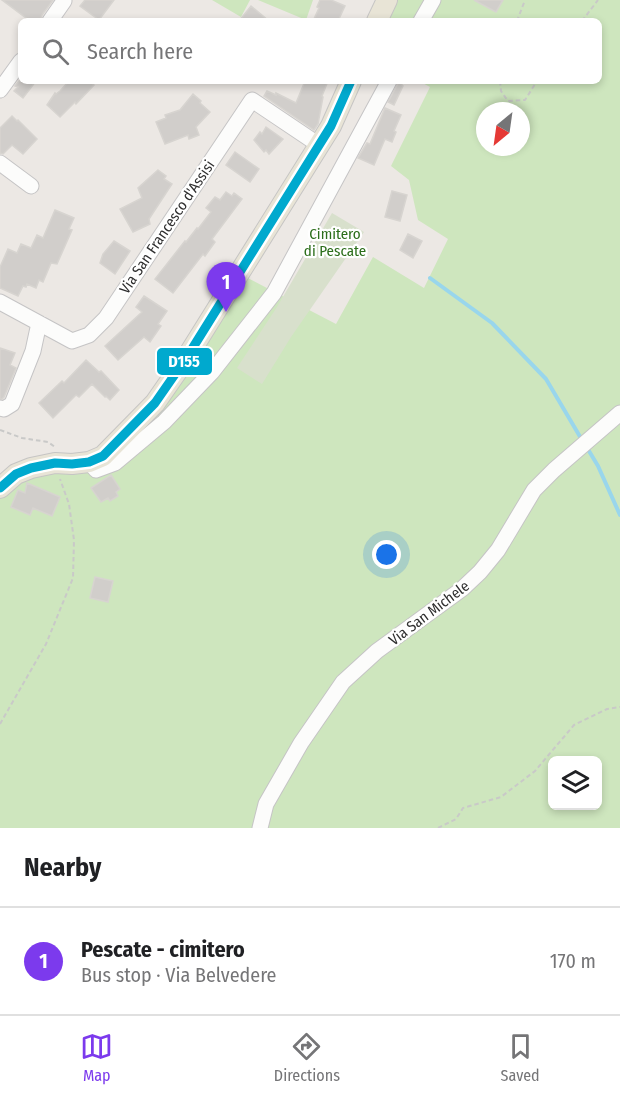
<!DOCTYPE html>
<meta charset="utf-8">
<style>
body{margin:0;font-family:"Fira Sans Condensed",sans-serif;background:#f6f6f6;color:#202124}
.controls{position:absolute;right:18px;bottom:18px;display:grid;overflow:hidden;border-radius:9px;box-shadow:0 3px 9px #0003}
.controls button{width:54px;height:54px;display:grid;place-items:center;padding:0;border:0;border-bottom:2px solid #e0e0e0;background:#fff;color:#202124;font:30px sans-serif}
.compass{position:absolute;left:476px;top:102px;width:54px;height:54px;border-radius:50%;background:#fff;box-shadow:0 3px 9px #0003;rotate:209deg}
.you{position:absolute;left:387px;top:555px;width:21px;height:21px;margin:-15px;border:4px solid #fff;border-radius:50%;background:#1a73e8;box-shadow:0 0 0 9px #1a73e833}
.badge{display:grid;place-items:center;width:39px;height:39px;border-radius:50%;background:#7c3aed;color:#fff;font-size:20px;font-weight:700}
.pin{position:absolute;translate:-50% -50px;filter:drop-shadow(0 2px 3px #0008)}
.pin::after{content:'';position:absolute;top:32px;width:21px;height:18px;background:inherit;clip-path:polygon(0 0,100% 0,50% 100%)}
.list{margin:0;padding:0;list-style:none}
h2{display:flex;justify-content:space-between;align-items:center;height:78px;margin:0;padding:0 24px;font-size:26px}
h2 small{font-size:20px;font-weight:400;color:#757577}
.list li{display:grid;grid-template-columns:39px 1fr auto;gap:18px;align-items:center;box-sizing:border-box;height:108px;padding:0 24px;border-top:2px solid #e0e0e0}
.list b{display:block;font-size:22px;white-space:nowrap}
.list p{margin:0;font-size:20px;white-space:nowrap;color:#757577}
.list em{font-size:20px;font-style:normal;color:#757577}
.icon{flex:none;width:33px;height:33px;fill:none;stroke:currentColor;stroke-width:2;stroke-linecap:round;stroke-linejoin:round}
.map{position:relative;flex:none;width:620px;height:828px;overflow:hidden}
.search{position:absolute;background:#fff;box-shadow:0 3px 9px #0003;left:18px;right:18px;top:18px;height:66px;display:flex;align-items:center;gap:15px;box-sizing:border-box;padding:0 21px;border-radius:9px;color:#757577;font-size:22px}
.sheet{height:186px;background:#fff}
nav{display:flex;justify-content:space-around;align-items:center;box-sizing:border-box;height:84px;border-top:2px solid #e0e0e0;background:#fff;font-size:16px;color:#757577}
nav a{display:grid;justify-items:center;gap:3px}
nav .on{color:#7c3aed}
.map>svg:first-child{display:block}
</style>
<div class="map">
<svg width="620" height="828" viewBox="0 0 620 828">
<rect width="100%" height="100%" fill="#ece8e4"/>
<!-- green -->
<path fill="#cee6be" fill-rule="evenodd" d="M212,0H250L241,17Z
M258,0H313L306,20Z
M391,0H620V828H0V492L12,472L88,455L122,433L238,273L336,324L373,257L424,288L448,239L418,220L409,180L391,166L430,87L419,81H599V21H383ZM485,111H521V147H485ZM552,760H598V806H552Z"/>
<!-- cemetery -->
<path fill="#d8e0cc" d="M332,213L364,232L291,337L262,384L237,368L277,307Z"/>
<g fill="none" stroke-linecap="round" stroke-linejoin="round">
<!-- stream -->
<path stroke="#99d6ec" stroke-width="4" d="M430,278L492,323L546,379L582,440
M586,446L598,466L620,515"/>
</g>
<!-- building -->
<path fill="#d1cecb" stroke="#d7d4d0" stroke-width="1.5" d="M2,0H53L42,15L40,21H30Z
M85,0H114L99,20L80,6Z
M320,0H331L345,6L338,21H313L319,8L317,7Z
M474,0H503L496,12Z
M251,6L269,21H239Z
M19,81H36L23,98L14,91L18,87L15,86Z
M69,81H89L94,85L76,104L75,102L60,117L47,105L55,93L56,94L60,91Z
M305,81H328L322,96L323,97L318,124L314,130L264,96L267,91L276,95V93L296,103Z
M399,82L403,86L394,105L388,102Z
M193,94L201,101L200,103L210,112L196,127L199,135L189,139L188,135L165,144L156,122L166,118L165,115L180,110Z
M385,108L401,115L394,131L396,132L392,142L385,139L374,165L358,158L367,143L370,144Z
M12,116L17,121L18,120L37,139L23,154L12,145L3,154L0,153V128Z
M266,127L283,139L269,154L266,150L264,152L254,140L260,132L262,134Z
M235,152L259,169L250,182L226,165Z
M158,170L166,176L164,179L172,184L149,219L150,224L133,232L120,209L142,198L138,188Z
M392,191L407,195L400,221L385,217Z
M226,192L232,196L234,193L242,199L212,239L215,242L205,256L203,254L173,293L155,279L185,241L186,242L197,228L198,229L211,212L206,208L215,197L220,200Z
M55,210L74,218L69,229L72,230L57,264L51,263L43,282L39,280L36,288L27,284L26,287L23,286L18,296L0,288V267L8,249L17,253L21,244L31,248L37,235L43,238Z
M408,234L422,241L413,258L400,250Z
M114,241L130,251L115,274L100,263L103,254Z
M144,296L167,311L158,324L161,326L150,342L144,337L118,360L105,346L142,312L136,307Z
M0,348L15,353L10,365L16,368L4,397L2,399H0Z
M86,360L99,372L101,371L119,390L110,400L106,396L105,397L92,384L79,397L76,395L53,418L39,403L62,381L64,383Z
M111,475L120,489L116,492L118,496L110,501L108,498L101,502L91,488Z
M27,483L60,497L52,516L33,508L30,515L11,507L18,490L25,493Z
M95,577L113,581L108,602L90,598Z"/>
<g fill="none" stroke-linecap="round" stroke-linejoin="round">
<defs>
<path id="minor" d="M50,21L64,1
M421,21L433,0
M0,90L21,61
M0,163L31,186
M0,302L72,341L89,335L106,318L252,100L319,145
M0,408L4,409L12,404L33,351L39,323
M89,462L96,470L115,463L164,422L212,372L274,293L389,81
M260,828L266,804L301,743L343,682L377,651L462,589L480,572L498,550L534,490L554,470L620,413"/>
<path id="major" d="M377,21L387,0
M0,488L16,474L31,468L55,463L72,464L89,462L103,456L155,403L187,357L331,126L351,81"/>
</defs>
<!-- minor casing -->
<use href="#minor" stroke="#c5c4c5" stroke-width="17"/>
<!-- major casing -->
<use href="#major" stroke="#c6c5c4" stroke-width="22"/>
<!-- path -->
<path stroke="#c9c9c8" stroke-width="2" stroke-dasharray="4.5 3" stroke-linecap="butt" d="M517,21L525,0
M582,21L598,0
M500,81L501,91L508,101L525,100L537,81
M0,430L22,438L48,442L55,447
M0,724L46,644L73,578L74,540L69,504L60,479
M438,828L456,819L463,808L501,797L535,771L574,725L607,709L620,707"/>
<!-- minor -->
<use href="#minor" stroke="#fcfcfb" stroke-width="15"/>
<!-- major -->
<use href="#major" stroke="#e8e4d6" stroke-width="20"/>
<defs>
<path id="bus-1" d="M0,488L16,474L31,468L55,463L72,464L89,462L103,456L155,403L187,357L331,126L351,81"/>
</defs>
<!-- bus-1 casing -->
<use href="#bus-1" stroke="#fff" stroke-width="14"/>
<!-- bus-1 -->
<use href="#bus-1" stroke="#00a9ce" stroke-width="9"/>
</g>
<g text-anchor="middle" stroke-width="4.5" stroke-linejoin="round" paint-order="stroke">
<!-- street labels -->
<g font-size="15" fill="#2e2e2e" stroke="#fff">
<text transform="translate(167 227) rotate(-56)" y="5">Via San Francesco d'Assisi</text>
<text transform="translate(429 613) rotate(-37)" y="5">Via San Michele</text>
</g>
<!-- park labels -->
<g font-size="15" fill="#2c6e1b" stroke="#fff">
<text x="335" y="239">Cimitero<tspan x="335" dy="17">di Pescate</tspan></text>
</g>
</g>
<rect stroke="#fff" stroke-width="2" x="156" y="347" width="57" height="29" rx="6" fill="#00a9ce"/>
<g font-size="16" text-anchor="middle" font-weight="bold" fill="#fff">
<text x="184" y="367">D155</text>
</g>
</svg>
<div class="controls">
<button><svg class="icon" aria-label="layers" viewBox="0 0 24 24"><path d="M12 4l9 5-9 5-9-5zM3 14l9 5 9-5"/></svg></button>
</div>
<svg class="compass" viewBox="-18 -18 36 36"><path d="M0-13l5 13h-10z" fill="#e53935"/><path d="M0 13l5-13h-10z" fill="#757577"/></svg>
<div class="you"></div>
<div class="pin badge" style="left:226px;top:312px">1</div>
<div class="search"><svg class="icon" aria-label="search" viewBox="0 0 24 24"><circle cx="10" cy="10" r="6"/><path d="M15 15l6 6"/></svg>Search here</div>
</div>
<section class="sheet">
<h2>Nearby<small></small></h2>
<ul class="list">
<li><span class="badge">1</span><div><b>Pescate - cimitero</b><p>Bus stop · Via Belvedere</p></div><em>170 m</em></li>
</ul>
</section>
<nav>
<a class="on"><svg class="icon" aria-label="map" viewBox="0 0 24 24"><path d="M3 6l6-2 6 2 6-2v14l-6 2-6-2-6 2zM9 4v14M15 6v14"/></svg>Map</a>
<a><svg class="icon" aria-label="directions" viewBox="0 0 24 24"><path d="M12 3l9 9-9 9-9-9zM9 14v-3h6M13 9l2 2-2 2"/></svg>Directions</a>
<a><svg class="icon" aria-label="saved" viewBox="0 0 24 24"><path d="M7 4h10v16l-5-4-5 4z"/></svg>Saved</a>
</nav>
